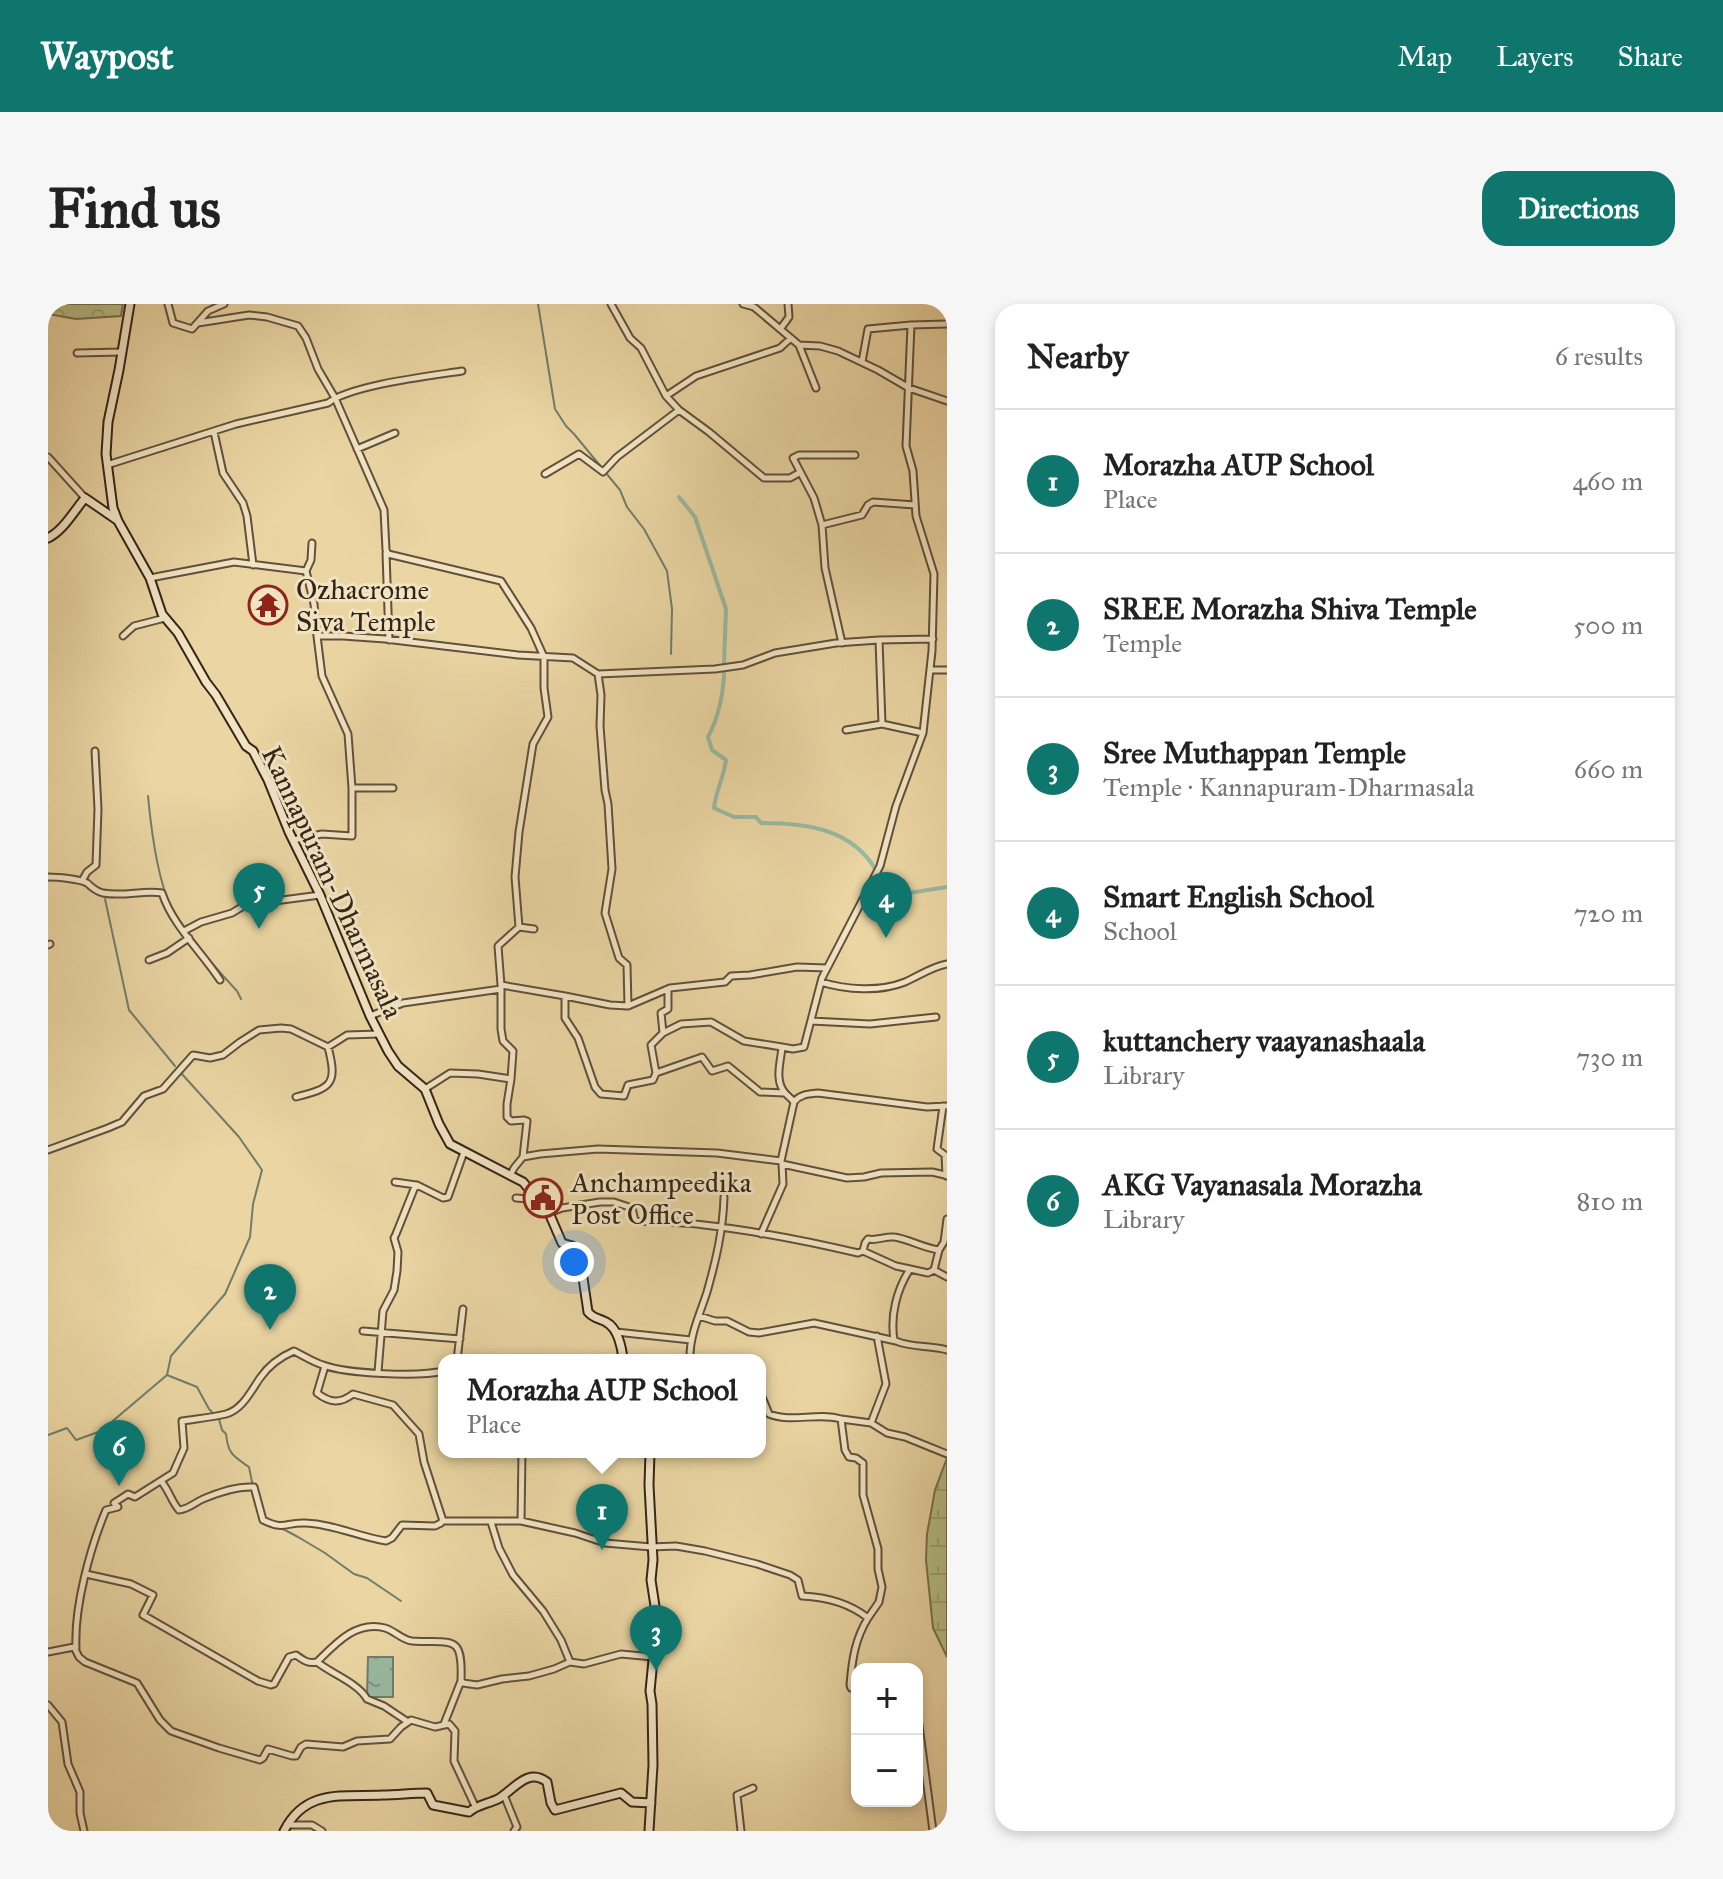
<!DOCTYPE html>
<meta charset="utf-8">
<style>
body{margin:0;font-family:"IM FELL Great Primer",serif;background:#f6f6f6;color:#222}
.controls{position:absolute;right:24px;bottom:24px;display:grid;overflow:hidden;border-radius:16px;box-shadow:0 4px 12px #0003}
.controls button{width:72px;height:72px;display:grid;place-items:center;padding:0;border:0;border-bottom:2px solid #e0e0e0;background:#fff;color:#222;font:40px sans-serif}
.you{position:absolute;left:526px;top:958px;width:28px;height:28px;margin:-20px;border:6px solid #fff;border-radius:50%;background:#1a73e8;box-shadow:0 0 0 12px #1a73e833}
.badge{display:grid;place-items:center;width:52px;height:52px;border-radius:50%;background:#0f766e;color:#fff;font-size:26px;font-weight:700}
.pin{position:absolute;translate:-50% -66px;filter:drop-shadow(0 2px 4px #0008)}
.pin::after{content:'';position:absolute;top:42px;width:28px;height:24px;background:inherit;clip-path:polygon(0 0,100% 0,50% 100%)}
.popup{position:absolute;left:390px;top:1050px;width:328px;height:104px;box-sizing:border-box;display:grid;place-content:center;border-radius:16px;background:#fff;filter:drop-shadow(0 2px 6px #0005);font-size:26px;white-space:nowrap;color:#767676}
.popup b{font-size:30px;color:#222}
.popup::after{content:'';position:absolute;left:50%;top:100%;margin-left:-16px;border:16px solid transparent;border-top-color:#fff}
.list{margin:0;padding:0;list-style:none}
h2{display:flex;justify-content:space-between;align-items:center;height:104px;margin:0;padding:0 32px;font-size:34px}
h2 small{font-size:26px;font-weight:400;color:#767676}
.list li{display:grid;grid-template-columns:52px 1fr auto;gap:24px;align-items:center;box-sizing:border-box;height:144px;padding:0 32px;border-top:2px solid #e0e0e0}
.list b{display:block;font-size:30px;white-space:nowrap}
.list p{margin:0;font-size:26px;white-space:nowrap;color:#767676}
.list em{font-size:26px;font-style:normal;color:#767676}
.map{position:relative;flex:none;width:899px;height:1527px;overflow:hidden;border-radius:24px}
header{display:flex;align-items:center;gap:48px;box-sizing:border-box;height:112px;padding:0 40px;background:#0f766e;color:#fff}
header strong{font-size:38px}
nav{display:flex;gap:44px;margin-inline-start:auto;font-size:28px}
.intro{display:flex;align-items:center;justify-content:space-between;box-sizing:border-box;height:192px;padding:0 48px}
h1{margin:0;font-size:56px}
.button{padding:20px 36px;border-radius:24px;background:#0f766e;color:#fff;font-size:28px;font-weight:700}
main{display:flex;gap:48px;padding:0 48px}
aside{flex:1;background:#fff;border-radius:24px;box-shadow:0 4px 12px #0003}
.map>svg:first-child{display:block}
</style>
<header>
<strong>Waypost</strong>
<nav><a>Map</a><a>Layers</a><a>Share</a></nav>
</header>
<div class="intro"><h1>Find us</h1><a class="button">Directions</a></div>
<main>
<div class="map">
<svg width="899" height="1527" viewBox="0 0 899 1527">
<defs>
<pattern id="forest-crowns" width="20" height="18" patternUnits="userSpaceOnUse" patternTransform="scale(2)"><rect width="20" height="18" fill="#b6bd85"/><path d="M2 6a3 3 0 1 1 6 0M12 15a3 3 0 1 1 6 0" fill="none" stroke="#9da272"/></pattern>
<pattern id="wetland-marsh" width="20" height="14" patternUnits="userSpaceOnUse" patternTransform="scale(2)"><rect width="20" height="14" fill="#b6bd85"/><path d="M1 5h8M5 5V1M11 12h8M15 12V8" fill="none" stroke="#9da272"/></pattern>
<pattern id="water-ripples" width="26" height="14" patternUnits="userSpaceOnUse" patternTransform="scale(2)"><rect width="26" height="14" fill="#98b9a2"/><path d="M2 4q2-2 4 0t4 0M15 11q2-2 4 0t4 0" fill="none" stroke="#7d9683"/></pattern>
</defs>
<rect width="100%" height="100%" fill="#ead5a3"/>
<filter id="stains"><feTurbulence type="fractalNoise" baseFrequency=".0025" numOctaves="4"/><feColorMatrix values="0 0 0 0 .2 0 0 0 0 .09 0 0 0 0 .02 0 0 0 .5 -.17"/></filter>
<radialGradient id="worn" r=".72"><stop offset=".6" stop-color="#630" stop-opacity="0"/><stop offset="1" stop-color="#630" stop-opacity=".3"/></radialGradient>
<!-- forest -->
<path fill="url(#forest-crowns)" stroke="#76704e" stroke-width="2" d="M0,0H75L73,12L28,15L0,10Z"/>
<!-- wetland -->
<path fill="url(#wetland-marsh)" stroke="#76704e" stroke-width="2" d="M899,1154V1353L885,1324L878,1256L879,1230L887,1186Z"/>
<!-- water -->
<path fill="url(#water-ripples)" stroke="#707d6b" stroke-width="2" d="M320,1353H345V1393H319Z"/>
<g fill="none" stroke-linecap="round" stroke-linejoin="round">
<!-- stream -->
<path stroke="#707d6b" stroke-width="2" d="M490,0L507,105L518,122L526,130L554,164
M558,169L572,186L579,203L596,225L619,267L624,305L623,350
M100,492C103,524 109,574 123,603C140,634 166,662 189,687L193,695
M57,595L81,706L127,762
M119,1071L149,1083L161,1105L164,1108
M171,1115L174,1126L178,1130C180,1150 185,1152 201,1163L205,1183
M0,1131L19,1124L28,1136L53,1127L119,1071L123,1052L177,990L202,933L205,900L214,866L191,833L133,769
M224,1222L237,1226L250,1233L277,1249L306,1270L319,1274L353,1297"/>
<!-- canal -->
<path stroke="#98b9a2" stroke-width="4" d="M631,193L647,213L678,305L676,360
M676,367C676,388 670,415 660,433L664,446L678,456C676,473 668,486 666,504L686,513H708L713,519C757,519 803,524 828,566
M833,569L861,589L899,583"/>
<defs>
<path id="street" d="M120,0L125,19L144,25L160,7L176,0
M563,0L582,34L593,44L618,92L631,106L661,128L716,174H742L751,169
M695,0L706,3L751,41L772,42L790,47L830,66L861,84L899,97
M150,19L201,11L219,13L250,22L258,34L270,65L287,94L336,206L338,246L340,250L453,277L483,324L496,353V384L500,413L485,440L471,528L467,573L471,623L450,642L453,681V725L455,737L465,747L463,775
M733,24L741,13L740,0
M751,41L768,84
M29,49L74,48
M814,58L820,25L863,21
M618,92L648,72L732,44L743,34
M166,128L175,169L195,199L199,212L205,261
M309,145L347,129
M0,153L37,194
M59,161L188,120L280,99C303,81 382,72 414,67
M497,170L531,150L555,168L569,153L631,106
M774,221L814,211L820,201L825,198L867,201
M338,249L341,336
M258,267L263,256L264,239
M102,274L186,258L258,267L266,300L269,332H295L337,335L470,351L525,354L550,370L667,365L695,361L727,349L788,339L831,336L834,420L875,429L848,502L832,562L774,674L756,743L745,745L734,743
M75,332L86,322L117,314
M831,336L885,335
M794,339L777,264L774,221L766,194L745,154L751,151H807
M882,366H899
M550,370L553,391L552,422L557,486L560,500L564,565L557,609L571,654L579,661L580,702L622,684L677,678L683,672L702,671L749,663L779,664
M798,426L834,420
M875,429L884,347L886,270L868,212L865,167L858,142L863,21L899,20
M304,484H345
M245,536L274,530L304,532V484L300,430L274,372L269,332
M0,573C9,573 32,575 39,579C44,583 47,587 55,589C75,593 95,586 114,589C125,622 153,647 172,676
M34,577L39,568L48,561L50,505L47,447
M471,623L486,625
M136,627L153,618L184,609L197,601L272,591
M0,641L2,640
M101,656L119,649L141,634
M773,678C798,686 832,688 857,678C871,672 883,663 899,660
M453,681L517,692V714L530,734L547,783L553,790L576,792L580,781L605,776L608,769L603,741L615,729
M620,685V705L613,709L615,729L633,720L663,718L696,737L734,743C733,757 726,776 737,789C740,792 743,794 746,798
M517,692L562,701L580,702
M322,712L355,699L453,685
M763,717L822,720L888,713
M608,769L654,753L664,767L680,762L712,788L736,789
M377,785L402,769L430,770L463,775L459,800V813L463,817L476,816L479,817L475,853
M248,793C283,784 290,781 280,743
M895,802L889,845L897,851L898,872
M0,846L60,824L74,818L96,792L115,785L145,751L162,754L175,751L192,738L211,726L233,724L243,725L280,743L299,731L331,730
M734,860L799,874L816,873L833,869L884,868L897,871
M463,870L466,864L475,853L492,850L550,845L669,849L733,857L746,798C752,790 761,790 770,789L879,803L899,802
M347,878L368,881
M468,894L480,895L488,894
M501,909L514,904L552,898H566L584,904L587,917C610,918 633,918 656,921C708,927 759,937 810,949L815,947L817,939L820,935C829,937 837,932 846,933C861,935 875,944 891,946L896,938L899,915
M713,930L735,880L734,860
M891,946L886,966L899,973
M815,947L848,962L862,965
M651,1012L667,1017H679L701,1028L711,1029L766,1019L848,1037C864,1044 882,1041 899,1046
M315,1027L412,1035
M568,1028L643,1036
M846,1036C842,1011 849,985 862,965L880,969L886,966
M409,1056L415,1005
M642,1056C641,1032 652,1010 659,988C668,956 675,927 676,893
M277,1062L269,1089C282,1099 292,1100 305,1090L345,1101L371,1130L376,1158L395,1217H473L527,1229L557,1239L603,1243L628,1242L657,1247L709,1260L742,1271L750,1276L754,1292C778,1293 801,1299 820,1314C807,1335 804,1356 802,1381L803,1384L809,1385
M330,1068L335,1007L346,986L349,967L350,948L346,934L348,930L366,885L369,881L395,894L400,893L416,848
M712,1088L721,1110C743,1119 770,1108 793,1115L797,1146L801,1153L808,1154L815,1159V1191L830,1245V1265L834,1283L831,1298L820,1314
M793,1115L823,1119L839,1129L857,1133L899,1150
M823,1119L838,1080L829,1032
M113,1177C121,1186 123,1197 131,1206C141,1205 146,1199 155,1195C171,1188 188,1182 206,1183L215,1216C237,1227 237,1218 257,1219C286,1220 311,1233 338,1237L344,1234L354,1221L387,1222L393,1219L394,1217
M473,1217L474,1148
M443,1218L451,1244L465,1271L495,1307L513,1336L522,1358
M38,1270L83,1280L105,1291L95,1311L210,1377L223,1381L226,1380L241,1353L248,1351C255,1356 260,1360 269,1358C284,1370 310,1379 319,1395L336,1402L360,1418
M28,1344C26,1303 42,1244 58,1206L70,1203L66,1199L80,1190L87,1193L125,1169L136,1144L134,1117C146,1115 167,1113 178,1110C194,1106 203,1087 212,1074C221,1061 232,1053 246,1047C256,1052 265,1058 275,1061C300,1070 370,1073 396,1067
M0,1348L26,1343L31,1353L37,1358L89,1379L112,1416L123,1427L171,1444L212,1456L215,1454L220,1445L244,1452H248L253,1443L258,1440L295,1443L309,1437L342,1435L353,1423L363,1416L387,1423L401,1420L407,1427L406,1457L427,1502
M269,1358C287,1340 308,1316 337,1324C347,1327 354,1336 364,1337C403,1340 415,1328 413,1376L415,1379L429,1381L454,1375L481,1372L506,1365L522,1358L536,1360L573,1350L605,1353
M0,1401L14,1418L20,1460L32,1488V1509L36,1527
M869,1406L885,1527
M396,1420L413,1377
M456,1491L469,1523L466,1527
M241,1521H264L274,1527
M693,1527L689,1491L705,1484"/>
<path id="secondary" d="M82,0L71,66L60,118L58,150L65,204L70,217L102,274L114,310L130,329L158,378L168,391L198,442L205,447L220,476L241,528L272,591L322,712L340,747L350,762L377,785L391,820L402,840L475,878L501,909L514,939L524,942L531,947L540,1008C546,1015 551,1014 558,1018C570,1024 574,1044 575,1056
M0,234C15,227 26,207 37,194L69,216
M236,1527C258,1484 295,1493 335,1491C349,1491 364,1489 379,1489L385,1501L421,1508C429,1501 439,1500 450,1495C466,1486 479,1463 499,1478L503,1499L507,1506L573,1489L584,1498L603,1499
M601,1527L605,1461L604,1400L602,1387L609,1315L603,1276L605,1256L601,1181L602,1148"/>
</defs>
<!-- street casing -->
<use href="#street" stroke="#62503b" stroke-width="9"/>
<!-- secondary casing -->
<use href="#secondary" stroke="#352418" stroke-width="11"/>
<!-- street -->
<use href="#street" stroke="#f1e4c3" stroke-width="5"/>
<!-- secondary -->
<use href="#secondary" stroke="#f1e4c3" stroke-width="7"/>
</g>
<!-- icons -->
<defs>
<symbol id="temple-ring" viewBox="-11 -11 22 22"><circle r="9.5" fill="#f1e4c3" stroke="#8f2418" stroke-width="1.5"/><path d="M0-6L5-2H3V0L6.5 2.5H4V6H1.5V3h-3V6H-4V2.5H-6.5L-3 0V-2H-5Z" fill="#8f2418"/></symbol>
<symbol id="civic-ring" viewBox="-11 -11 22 22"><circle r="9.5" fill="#f1e4c3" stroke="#8f2418" stroke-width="1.5"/><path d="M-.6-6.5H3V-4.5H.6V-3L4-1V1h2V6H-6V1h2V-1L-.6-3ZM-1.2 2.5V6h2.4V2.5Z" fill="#8f2418"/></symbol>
</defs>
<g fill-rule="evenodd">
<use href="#temple-ring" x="198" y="279" width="44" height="44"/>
<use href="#civic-ring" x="473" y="872" width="44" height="44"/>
</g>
<g text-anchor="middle" stroke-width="6" stroke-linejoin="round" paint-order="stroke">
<!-- poi labels -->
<g font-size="28" fill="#352418" stroke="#f1e4c3" text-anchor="start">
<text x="248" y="295">Ozhacrome<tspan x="248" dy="32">Siva Temple</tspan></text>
<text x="523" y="888">Anchampeedika<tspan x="523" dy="32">Post Office</tspan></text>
</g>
<!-- street labels -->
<g font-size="28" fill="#352418" stroke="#f1e4c3">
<text transform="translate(285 578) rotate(65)" y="10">Kannapuram-Dharmasala</text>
</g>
</g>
<rect width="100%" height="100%" filter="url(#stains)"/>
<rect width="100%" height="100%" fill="url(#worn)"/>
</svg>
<div class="controls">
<button>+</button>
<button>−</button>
</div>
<div class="you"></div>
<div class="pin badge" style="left:554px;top:1246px">1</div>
<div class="popup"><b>Morazha AUP School</b>Place</div>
<div class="pin badge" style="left:222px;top:1026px">2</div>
<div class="pin badge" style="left:608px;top:1367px">3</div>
<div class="pin badge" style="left:838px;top:634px">4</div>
<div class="pin badge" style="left:211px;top:625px">5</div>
<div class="pin badge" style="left:71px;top:1182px">6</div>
</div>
<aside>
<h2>Nearby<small>6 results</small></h2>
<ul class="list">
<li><span class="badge">1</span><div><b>Morazha AUP School</b><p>Place</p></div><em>460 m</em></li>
<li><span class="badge">2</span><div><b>SREE Morazha Shiva Temple</b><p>Temple</p></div><em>500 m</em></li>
<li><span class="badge">3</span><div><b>Sree Muthappan Temple</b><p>Temple · Kannapuram-Dharmasala</p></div><em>660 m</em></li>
<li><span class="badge">4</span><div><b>Smart English School</b><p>School</p></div><em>720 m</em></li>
<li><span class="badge">5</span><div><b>kuttanchery vaayanashaala</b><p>Library</p></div><em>730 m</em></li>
<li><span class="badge">6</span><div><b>AKG Vayanasala Morazha</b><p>Library</p></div><em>810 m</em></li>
</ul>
</aside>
</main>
